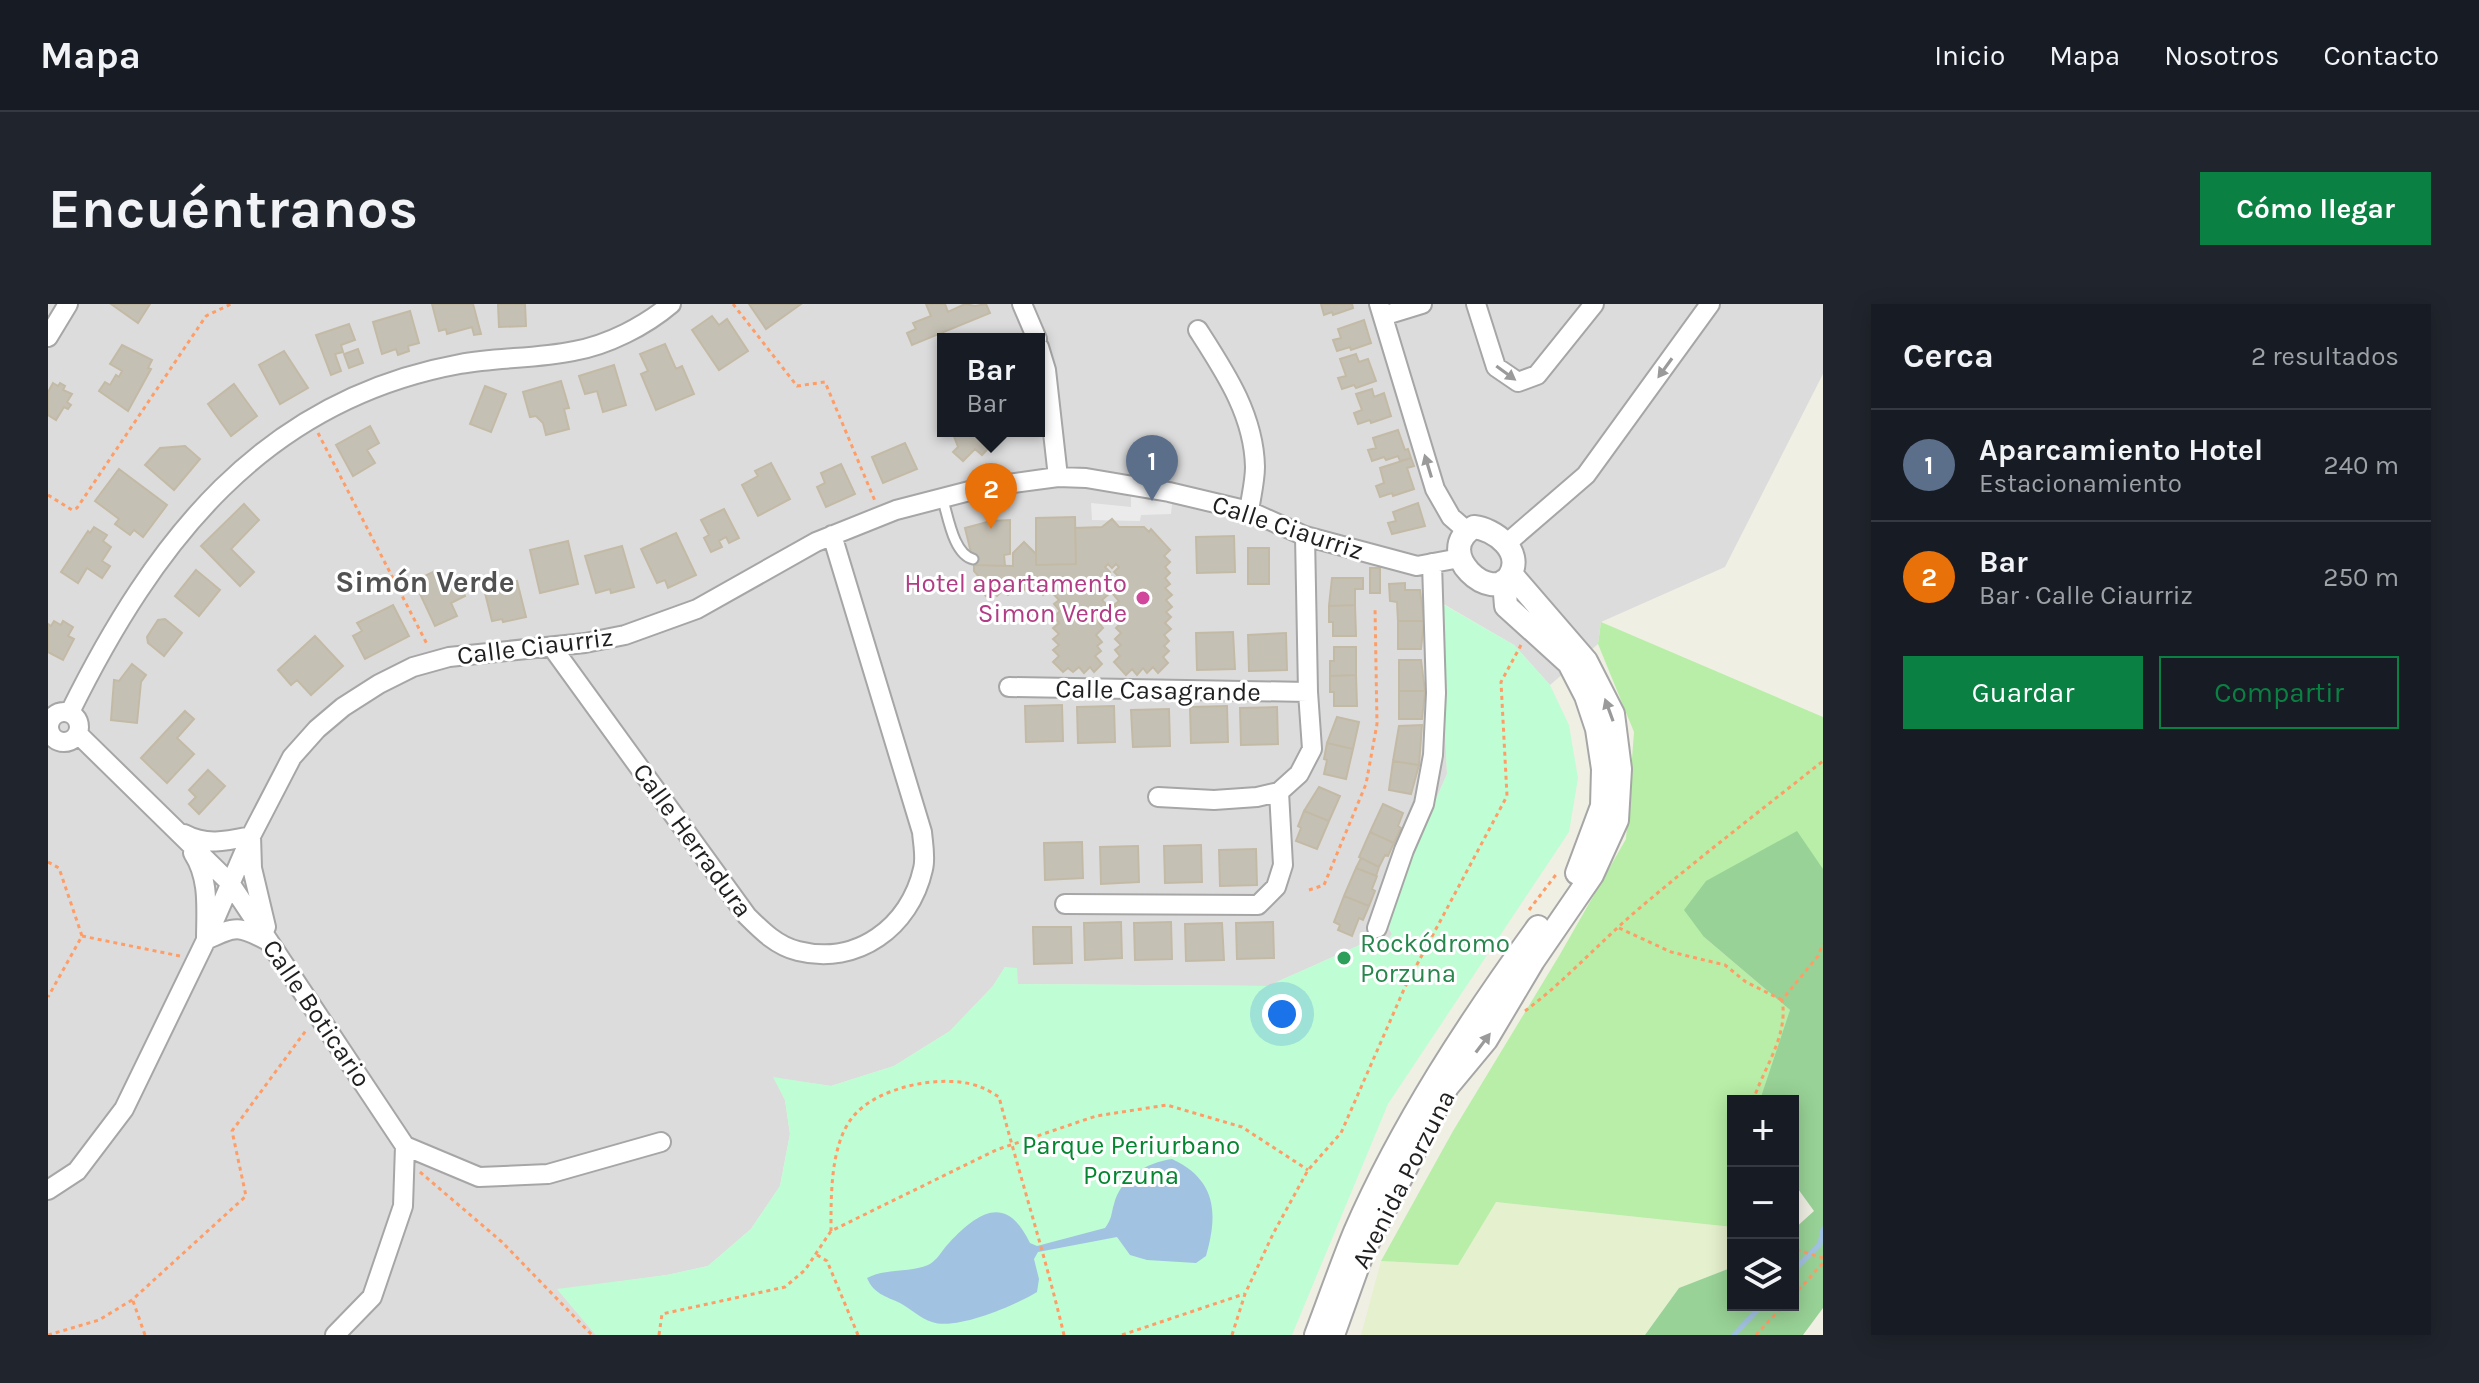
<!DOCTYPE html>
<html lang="es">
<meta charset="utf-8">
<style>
body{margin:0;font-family:Karla,sans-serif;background:#20242c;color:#f1f3f6}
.controls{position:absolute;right:24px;bottom:24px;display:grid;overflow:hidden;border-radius:0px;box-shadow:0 4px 20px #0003}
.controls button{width:72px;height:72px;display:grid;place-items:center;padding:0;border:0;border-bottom:2px solid #363941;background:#171b24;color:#f1f3f6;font:40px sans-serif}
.you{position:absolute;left:1234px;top:710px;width:28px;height:28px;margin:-20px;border:6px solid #fff;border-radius:50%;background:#1a73e8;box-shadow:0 0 0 12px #1a73e833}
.badge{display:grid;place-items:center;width:52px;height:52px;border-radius:50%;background:#0b8043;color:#fff;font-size:26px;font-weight:700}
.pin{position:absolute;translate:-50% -66px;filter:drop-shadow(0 2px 4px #0008)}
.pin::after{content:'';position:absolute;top:42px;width:28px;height:24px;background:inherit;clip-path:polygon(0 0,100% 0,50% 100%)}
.popup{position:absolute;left:889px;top:29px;width:108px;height:104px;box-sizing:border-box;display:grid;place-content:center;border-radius:0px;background:#171b24;filter:drop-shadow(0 2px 6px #0005);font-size:26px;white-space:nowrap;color:#9ea1a6}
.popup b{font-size:30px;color:#f1f3f6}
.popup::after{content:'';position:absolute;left:50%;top:100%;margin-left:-16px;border:16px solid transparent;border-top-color:#171b24}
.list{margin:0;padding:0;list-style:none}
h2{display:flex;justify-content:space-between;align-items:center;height:104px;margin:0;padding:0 32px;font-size:34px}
h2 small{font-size:26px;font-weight:400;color:#9ea1a6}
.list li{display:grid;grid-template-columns:52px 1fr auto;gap:24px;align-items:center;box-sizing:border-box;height:112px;padding:0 32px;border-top:2px solid #363941}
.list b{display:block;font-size:30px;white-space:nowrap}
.list p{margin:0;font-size:26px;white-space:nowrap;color:#9ea1a6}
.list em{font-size:26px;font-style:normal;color:#9ea1a6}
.actions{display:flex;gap:16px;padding:24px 32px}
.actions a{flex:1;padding:18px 0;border:2px solid #0b8043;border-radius:0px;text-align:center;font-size:28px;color:#0b8043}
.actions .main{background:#0b8043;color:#fff}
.icon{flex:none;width:44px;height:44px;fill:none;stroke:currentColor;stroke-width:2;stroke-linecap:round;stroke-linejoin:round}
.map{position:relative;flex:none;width:1775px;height:1031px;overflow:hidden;border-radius:0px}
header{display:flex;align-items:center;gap:48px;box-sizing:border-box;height:112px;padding:0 40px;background:#171b24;border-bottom:2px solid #363941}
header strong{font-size:38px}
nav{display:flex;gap:44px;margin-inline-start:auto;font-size:28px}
.intro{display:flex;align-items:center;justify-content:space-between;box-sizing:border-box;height:192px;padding:0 48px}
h1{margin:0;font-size:56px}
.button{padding:20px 36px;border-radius:0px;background:#0b8043;color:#fff;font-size:28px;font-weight:700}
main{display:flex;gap:48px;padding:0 48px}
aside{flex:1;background:#171b24;border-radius:0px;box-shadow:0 4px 20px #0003}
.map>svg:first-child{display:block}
</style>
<header>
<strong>Mapa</strong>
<nav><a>Inicio</a><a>Mapa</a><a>Nosotros</a><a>Contacto</a></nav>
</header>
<div class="intro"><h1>Encuéntranos</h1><a class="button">Cómo llegar</a></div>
<main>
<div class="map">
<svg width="1775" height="1031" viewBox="0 0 1775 1031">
<rect width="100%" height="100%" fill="#f0efe4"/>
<!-- residential -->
<path fill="#dddcdc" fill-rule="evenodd" d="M0,0H1775V70L1677,263L1553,318L1550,340L1502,381L1466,341L1392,298L1399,470L1336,615L1344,630L1335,644L1321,648L1314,640L1220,682L969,680L957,663L945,682L902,727L846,762L783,782L726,774L737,796L742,830L732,882L703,925L660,962L619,971L510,986L548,1031H0ZM895,35H991V127H895Z"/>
<!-- farmland -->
<path fill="#e5f0ce" d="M1447,898L1685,923V963L1631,984L1597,1031H1313L1333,957L1410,961Z"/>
<!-- grass -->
<path fill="#b8eea7" d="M1553,318L1775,413V568L1656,633L1742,706L1727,797H1685V923L1448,898L1410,961L1333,957L1405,827L1511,652L1578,535L1586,428L1550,340Z"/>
<!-- forest -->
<path fill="#98d296" d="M1749,527L1775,565V1004L1755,1031H1597L1631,984L1685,963V1001H1745V926L1766,907L1745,878V797H1714L1713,793L1742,706L1656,633L1636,606L1658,577Z"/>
<!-- park -->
<path fill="#bffdd4" d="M1391,298L1466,341L1502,381L1521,421L1530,474L1521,528L1340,800L1244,1031H548L509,985L619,971L660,962L703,925L732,882L742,830L737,796L725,773L783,782L846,762L902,727L945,682L957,663L969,664L970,680L1220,682L1314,640L1321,648L1335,644L1344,630L1336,615L1399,470Z"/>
<!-- parking -->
<path fill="#ebebeb" d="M1125,189L1123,210L1093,211L1092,217L1044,216L1043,199L1083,203V190Z"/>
<!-- water -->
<path fill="#a2c2e1" d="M1124,855C1169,876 1170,910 1158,952L1148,959L1099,956L1082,951L1069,933L990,948L986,955L991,975L989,988C968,1001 908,1027 884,1018C873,1015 862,1004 852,999C837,992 826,990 819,974C838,964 861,969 880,961C889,957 894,946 901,939C932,906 959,891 982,939L989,942L1057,924C1064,915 1063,910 1066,900C1073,873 1098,859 1124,855Z"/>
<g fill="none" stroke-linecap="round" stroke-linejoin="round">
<!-- stream -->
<path stroke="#a2c2e1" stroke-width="5" d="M1745,967L1772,940L1775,925
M1686,1031L1714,1001"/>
</g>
<!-- building -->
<path fill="#c5c0b4" stroke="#c3baa6" stroke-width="2" d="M63,0H102L90,19Z
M384,0H425L433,30L426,31L424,23L399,30L398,25L391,27Z
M450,0H477L478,22L451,23Z
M701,0H753L718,25Z
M878,0H897L900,8L917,0L927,2L938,0L942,9L864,41L859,29L868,25L865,19L883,12Z
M1273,0H1304L1305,4L1285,11L1284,8L1276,11Z
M362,7L371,39L360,42L361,47L350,51L348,45L334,50L325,18Z
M664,12L671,21L679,15L700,47L671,66L644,26Z
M1316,16L1323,39L1303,46L1302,43L1289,47L1285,36L1293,34L1290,25Z
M301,20L307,36L293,41L295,48L287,50L293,67L283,71L268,31Z
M617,40L628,65L634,62L646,90L608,106L593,70L600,67L592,50Z
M74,41L104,56L100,64L103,65L80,107L51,87L57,78L62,81L68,71L71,73L74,67L62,60Z
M310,45L315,59L301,64L296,50Z
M236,47L260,84L232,100L211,61Z
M1308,50L1311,58L1320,55L1328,77L1308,84L1306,81L1294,85L1290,74L1298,72L1292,55Z
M566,61L578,101L555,108L549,87L537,90L531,72Z
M513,77L521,104L516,105L521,125L498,131L495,119L488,112L482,113L475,88Z
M5,79L10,82L12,79L17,82L15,86L24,90L19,98L23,101L20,105L16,103L8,116L0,111V88Z
M186,80L209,112L183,132L160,100Z
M437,82L458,90L443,128L422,120Z
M1324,85L1326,93L1336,89L1343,112L1323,119L1322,116L1310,120L1306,109L1314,106L1308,90Z
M322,122L331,139L319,146L327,159L305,172L288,141Z
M1350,126L1357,146L1360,145L1363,154L1352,157L1350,152L1338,156L1336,153L1324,157L1320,146L1328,144L1325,134Z
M904,127H936L947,137L934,151L927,145L915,157L905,148L910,143Z
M857,139L869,165L835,179L824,153Z
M137,142L152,155L126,186L97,161L112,144Z
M1363,154L1366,162L1359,164L1366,185L1345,192L1344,189L1332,193L1328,182L1336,179L1332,164Z
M723,159L742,195L710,212L694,181L710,172L707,167Z
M793,160L807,190L778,203L769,183L777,179L773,169Z
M71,165L119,201L95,233L86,226L82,231L67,220L71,215L47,197Z
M1370,199L1377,222L1344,230L1340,219L1348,217L1345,208Z
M196,200L211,216L183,245L206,268L192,282L153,242Z
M676,205L691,234L681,239L678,233L671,237L674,243L663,248L656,234L661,231L653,216Z
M1027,213L1028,260L988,261V214Z
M1064,215L1071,223H1096L1101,228L1103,225L1122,246L1116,252L1122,258L1117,263L1122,269L1117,274L1122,280L1117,284L1124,291L1118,296L1124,303L1118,308L1123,313L1117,319L1123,325L1116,331L1121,337L1116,342L1121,347L1115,353L1120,359L1110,369L1105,363L1099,369L1095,364L1089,371L1084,365L1078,371L1066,358L1072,352L1067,346L1073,341L1067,335L1073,329L1068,324L1073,319L1067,312L1072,308L1066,301L1071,297L1065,290L1071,285L1066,280L1072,274L1066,268L1071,263L1068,260L1064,264L1060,260L1057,263L1062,268L1056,275L1061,279L1056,285L1061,290L1054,296L1059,301L1053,308L1057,313L1051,319L1055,324L1048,331L1054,338L1049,342L1053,347L1047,352L1054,360L1046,368L1042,363L1036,369L1031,363L1025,368L1020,364L1015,368L1005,358L1011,352L1005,346L1011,341L1005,335L1011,330L1005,324L1011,319L1006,313L1012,307L1006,300L1011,296L1001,285L995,291L990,284L984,290L978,284L971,290L967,285L960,291L955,286L949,292L945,286L938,292L928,280L933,275L926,267V261L965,262V249L976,238L988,250V261L1028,260L1027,224L1054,223Z
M962,216V250L956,251L957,262L926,261L917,224L943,217Z
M46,223L59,231L55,237L63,243L54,257L62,262L54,274L39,264L30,279L13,268L40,227L42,229Z
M628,229L648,271L620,284L617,276L609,279L593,245Z
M1186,232L1187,268L1149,269L1148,233Z
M520,237L530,280L492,289L482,246Z
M574,242L586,283L563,289L562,285L548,289L537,252Z
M1200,244H1221V280H1200Z
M1322,264H1332V289H1322Z
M148,266L172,286L151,312L127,292Z
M387,267L394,283L410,276L417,292L403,299L409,312L387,322L366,277Z
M1284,274H1315V285H1307V301L1281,302Z
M469,277L478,313L455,318L454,315L444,317L436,285Z
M1357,279V286H1372L1376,317H1350L1349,298L1342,297L1341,280Z
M345,301L361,332L317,355L305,332L314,327L309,319Z
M1307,301L1308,332H1285V318H1281V302Z
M117,315L134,329L116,352L100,339L99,333L110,316Z
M6,317L13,321L15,317L25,323L20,332L26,335L15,356L0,348V320L3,322Z
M1350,317H1376L1373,345H1350Z
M1185,328L1187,365L1149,366L1148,329Z
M1238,329L1239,366L1201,367L1200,331Z
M267,332L295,362L263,391L249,376L243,381L230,366Z
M1286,343H1308V371L1282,372V357H1286Z
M1351,356H1373L1377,387H1351Z
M84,360L98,371L93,378L89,419L63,416L66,376L71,377Z
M1308,371L1309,402H1286V388H1282V372Z
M1351,387H1377L1374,415H1351Z
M1014,401L1015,437L978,438L977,402Z
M1066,402L1067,438L1030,439L1029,403Z
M1179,402L1180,438L1143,439L1142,403Z
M1229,403L1230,440L1193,441L1192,404Z
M1121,405L1122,442L1085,443L1083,406Z
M137,407L146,415L129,434L146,450L119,479L93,454Z
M1289,413L1311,418L1305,445L1279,439Z
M1374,421L1371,461L1345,457L1351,422Z
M1279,439L1305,445L1298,475L1276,470L1279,456L1276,455Z
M1345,457L1371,461L1363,490L1341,486Z
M160,466L177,482L151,510L141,500L148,493L141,486Z
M1271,483L1292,492L1281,517L1256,507Z
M1335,500L1355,509L1350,522L1353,524L1346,539L1322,528Z
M1256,507L1281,517L1269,545L1248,537L1253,524L1250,522Z
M1322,528L1346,539L1340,552L1337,551L1331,563L1311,553Z
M1034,538L1035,574L997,576L996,539Z
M1153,541L1154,578L1117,579L1116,542Z
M1090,542L1091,578L1053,580L1052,543Z
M1208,545L1209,581L1172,582L1171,546Z
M1313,554L1331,563L1328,572L1308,564Z
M1308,564L1329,572L1324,585L1327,587L1321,602L1296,592Z
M1296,592L1321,602L1315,616L1311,614L1304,632L1290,626L1292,621L1286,618Z
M1073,618L1074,654L1037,656L1036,619Z
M1123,618L1124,655L1087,656L1086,619Z
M1225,618L1226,654L1189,655L1188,619Z
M1174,619L1176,656L1138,657L1137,620Z
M985,623H1023L1024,659L986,660Z"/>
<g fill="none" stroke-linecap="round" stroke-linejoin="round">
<defs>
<path id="service" d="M894,193C900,211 905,250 925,255"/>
<path id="minor" d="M974,0L989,35
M1331,0L1387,185L1403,213L1419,227
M1428,0L1448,63L1470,78L1489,71L1546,0
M1335,12L1374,0
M1150,26C1177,68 1206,111 1207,163C1207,177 1203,193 1201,207
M0,33L20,0
M991,43L998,66L1010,173
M1458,240L1538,171L1662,0
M504,343L699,612C714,627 729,642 750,647C809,662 862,623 875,565C878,554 875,540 874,528L784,231
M961,383L1260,388
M1 423a15 15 0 1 1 30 0a15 15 0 1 1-30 0Z
M22,408C106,238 214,96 412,60C450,53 488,55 526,47C560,41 597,22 623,0
M30,430L182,579L357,842L355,902L324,993L287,1031
M1110,493L1166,496L1209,493L1231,488L1251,470L1264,445L1260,388L1257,232
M136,530C158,542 179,537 203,532L204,564L218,623
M145,549C162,575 158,606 158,636C188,622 190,621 220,637
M1017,600L1210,601L1228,583L1235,561L1231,488
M1329,624L1356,546L1376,500L1385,451L1388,389L1384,259
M357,842L431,873L500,870L613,838
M0,886L29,867L76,805L158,636L203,532L244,453L269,425L295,403L331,380L365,363L401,353L537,339L577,331L649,305L768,238L848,206L937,183L1010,173L1038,174L1121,188L1201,207L1257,232L1369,262L1412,254"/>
<path id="tertiary" d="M1426,223C1446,225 1476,247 1462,271C1445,302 1383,248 1426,223Z
M1456,277L1458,302L1521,359L1538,392L1549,425L1555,465L1554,502L1529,569
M1268,1031C1281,997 1293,962 1307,928C1354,820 1421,718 1490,623
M1285,1031L1314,950L1399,783L1438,736L1485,657L1544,571L1569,516L1572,465L1565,410L1538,357L1463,270"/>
</defs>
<!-- service casing -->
<use href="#service" stroke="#a6a6a6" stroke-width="13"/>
<!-- minor casing -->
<use href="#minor" stroke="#a6a6a6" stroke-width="22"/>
<!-- tertiary casing -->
<use href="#tertiary" stroke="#a6a6a6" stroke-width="26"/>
<!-- path -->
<path stroke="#ff9d67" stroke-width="3" stroke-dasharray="4 4" stroke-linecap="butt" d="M685,0L749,82L777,78L827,197
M270,129L380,342
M0,191L24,206L29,204L158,12L183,0
M0,558L11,564L34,632L0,693
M1261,586L1276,581L1318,480L1329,420L1327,303
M1481,606L1510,568
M1571,624L1623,648L1677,661L1698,678L1734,696
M34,632L132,652
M1477,707C1516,678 1549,641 1587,608C1648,556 1712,507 1775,457
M1705,797C1715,765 1741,731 1734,696L1770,652L1775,640
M372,868L454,938L544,1031
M783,927C783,893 782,842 804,814C828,782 899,768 935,784C940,786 946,790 951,793C972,873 997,951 1016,1031
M1745,938L1750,946L1775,954
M769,951L779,957L810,1031
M1745,992L1775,959
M85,997L97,1031
M0,1031L51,1016L84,996L198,892L184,827L259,725
M611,1031L614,1010L737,983L757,966L783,927L948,846L1048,812L1119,801L1194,823L1260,866
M1074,1031L1196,990
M1184,1031L1197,990L1225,930L1260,866L1293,829L1357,683L1459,492L1453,378L1473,341
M1708,1031L1736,1001"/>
<!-- service -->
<use href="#service" stroke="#fff" stroke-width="9"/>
<!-- minor -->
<use href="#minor" stroke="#fff" stroke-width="18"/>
<!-- tertiary -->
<use href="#tertiary" stroke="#fff" stroke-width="22"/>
</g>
<!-- one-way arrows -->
<defs><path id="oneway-solid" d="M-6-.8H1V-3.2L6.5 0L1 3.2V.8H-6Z" transform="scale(2)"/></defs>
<g fill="#9a9a9a">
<use href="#oneway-solid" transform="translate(1617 64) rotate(126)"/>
<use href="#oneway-solid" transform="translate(1458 69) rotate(36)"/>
<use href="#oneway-solid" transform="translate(1380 162) rotate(-107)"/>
<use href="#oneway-solid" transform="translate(1561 406) rotate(-110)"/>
<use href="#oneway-solid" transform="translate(1435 739) rotate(-53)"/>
</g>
<!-- markers -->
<circle fill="#d1479c" stroke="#fff" stroke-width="3" cx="1095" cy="294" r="8"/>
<circle fill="#2e9e5b" stroke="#fff" stroke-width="3" cx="1296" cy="654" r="8"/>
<g text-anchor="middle" stroke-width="6" stroke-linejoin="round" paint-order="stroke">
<!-- street labels -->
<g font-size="26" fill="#1f1f1f" stroke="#fff">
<text transform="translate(1240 223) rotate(18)" y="9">Calle Ciaurriz</text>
<text transform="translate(487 342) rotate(-7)" y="9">Calle Ciaurriz</text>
<text transform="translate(1110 386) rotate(1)" y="9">Calle Casagrande</text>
<text transform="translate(645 536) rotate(54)" y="9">Calle Herradura</text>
<text transform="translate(269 709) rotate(56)" y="9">Calle Boticario</text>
<text transform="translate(1355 875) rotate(-63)" y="9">Avenida Porzuna</text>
</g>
<!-- hotel labels -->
<g font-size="26" fill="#b23c85" stroke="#fff" text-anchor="end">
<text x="1079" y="288">Hotel apartamento<tspan x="1079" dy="30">Simon Verde</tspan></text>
</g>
<!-- leisure labels -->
<g font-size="26" fill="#27864d" stroke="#fff" text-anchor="start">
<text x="1312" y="648">Rockódromo<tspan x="1312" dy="30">Porzuna</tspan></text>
</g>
<!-- park labels -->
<g font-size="26" fill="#048530" stroke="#fff">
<text x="1083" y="850">Parque Periurbano<tspan x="1083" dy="30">Porzuna</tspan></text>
</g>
<!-- quarter labels -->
<g font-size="30" font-weight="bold" fill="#525252" stroke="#fff">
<text x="377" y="288">Simón Verde</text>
</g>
</g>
</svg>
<div class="controls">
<button>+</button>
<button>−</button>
<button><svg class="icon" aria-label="layers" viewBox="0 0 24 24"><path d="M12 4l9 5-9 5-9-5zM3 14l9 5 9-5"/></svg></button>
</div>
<div class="you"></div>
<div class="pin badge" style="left:1104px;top:197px;background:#5c6f8a">1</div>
<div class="pin badge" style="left:943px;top:225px;background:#e8710a">2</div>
<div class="popup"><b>Bar</b>Bar</div>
</div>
<aside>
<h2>Cerca<small>2 resultados</small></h2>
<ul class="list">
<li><span class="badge" style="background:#5c6f8a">1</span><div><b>Aparcamiento Hotel</b><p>Estacionamiento</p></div><em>240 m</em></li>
<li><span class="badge" style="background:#e8710a">2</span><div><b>Bar</b><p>Bar · Calle Ciaurriz</p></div><em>250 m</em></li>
</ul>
<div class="actions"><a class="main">Guardar</a><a>Compartir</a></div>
</aside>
</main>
